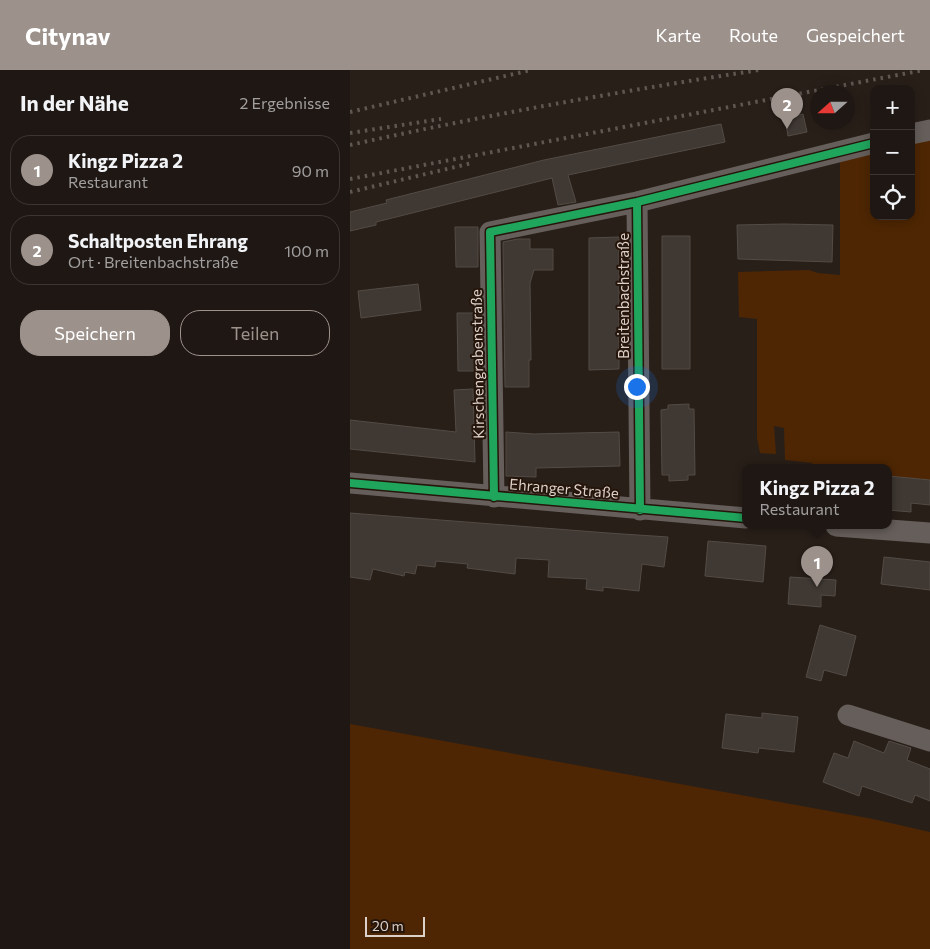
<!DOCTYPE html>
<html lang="de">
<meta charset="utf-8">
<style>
body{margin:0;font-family:Commissioner,sans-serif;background:#2c2421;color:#f1f3f6}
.controls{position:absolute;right:15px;top:15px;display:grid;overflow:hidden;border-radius:10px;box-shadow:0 2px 12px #0003}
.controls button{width:45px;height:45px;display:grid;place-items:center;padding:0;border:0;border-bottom:1px solid #3c3633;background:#1f1713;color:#f1f3f6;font:25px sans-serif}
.compass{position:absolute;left:460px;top:15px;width:45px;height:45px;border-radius:50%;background:#1f1713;box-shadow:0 2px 12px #0003;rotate:249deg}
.scale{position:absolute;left:15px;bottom:12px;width:60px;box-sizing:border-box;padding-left:5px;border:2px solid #dcd0c9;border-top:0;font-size:14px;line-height:18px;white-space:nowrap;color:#dcd0c9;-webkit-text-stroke:4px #25150a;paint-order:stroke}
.you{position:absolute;left:286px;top:316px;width:18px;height:18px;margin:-12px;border:4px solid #fff;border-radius:50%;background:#1a73e8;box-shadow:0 0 0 8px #1a73e833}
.badge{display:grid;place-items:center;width:32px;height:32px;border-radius:50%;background:#9d928b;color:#fff;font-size:16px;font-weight:700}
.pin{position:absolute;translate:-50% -41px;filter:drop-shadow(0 1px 2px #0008)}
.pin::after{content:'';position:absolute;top:26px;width:18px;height:15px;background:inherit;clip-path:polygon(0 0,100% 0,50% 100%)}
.popup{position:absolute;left:392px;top:394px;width:150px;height:65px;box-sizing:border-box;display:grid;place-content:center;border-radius:10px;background:#1f1713;filter:drop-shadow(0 1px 4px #0005);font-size:16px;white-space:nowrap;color:#a19fa0}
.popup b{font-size:19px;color:#f1f3f6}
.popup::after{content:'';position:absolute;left:50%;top:100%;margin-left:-10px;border:10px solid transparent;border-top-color:#1f1713}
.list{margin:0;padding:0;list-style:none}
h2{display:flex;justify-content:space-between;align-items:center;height:65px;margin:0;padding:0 20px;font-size:21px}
h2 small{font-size:16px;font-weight:400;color:#a19fa0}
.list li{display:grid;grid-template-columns:32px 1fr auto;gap:15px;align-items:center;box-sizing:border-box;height:70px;margin:0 10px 10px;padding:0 10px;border:1px solid #3c3633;border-radius:20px}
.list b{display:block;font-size:19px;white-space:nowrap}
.list p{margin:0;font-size:16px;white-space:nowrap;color:#a19fa0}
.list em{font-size:16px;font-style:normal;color:#a19fa0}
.actions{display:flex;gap:10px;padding:15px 20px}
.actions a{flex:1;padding:11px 0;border:1px solid #9d928b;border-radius:20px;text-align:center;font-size:18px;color:#9d928b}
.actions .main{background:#9d928b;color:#fff}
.icon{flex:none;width:28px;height:28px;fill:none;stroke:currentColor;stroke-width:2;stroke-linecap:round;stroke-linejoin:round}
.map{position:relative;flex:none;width:580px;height:879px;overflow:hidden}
header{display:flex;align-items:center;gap:30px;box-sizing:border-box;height:70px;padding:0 25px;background:#9d928b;color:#fff}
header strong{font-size:24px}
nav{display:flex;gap:28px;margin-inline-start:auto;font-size:18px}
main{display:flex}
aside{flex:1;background:#1f1713}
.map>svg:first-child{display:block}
</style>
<header>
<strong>Citynav</strong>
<nav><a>Karte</a><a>Route</a><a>Gespeichert</a></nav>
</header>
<main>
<aside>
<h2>In der Nähe<small>2 Ergebnisse</small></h2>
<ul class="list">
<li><span class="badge">1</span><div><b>Kingz Pizza 2</b><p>Restaurant</p></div><em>90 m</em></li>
<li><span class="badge">2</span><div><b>Schaltposten Ehrang</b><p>Ort · Breitenbachstraße</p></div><em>100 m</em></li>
</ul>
<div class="actions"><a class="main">Speichern</a><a>Teilen</a></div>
</aside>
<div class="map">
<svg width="580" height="879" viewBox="0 0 580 879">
<rect width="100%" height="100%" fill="#291f19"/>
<!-- green -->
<path fill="#4e2603" d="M580,68V410L538,416V398H462V393L435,390L434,358L424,356L426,384L410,383L407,368V249L389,247L388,202L459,200L468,203L490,205V88L524,81V146H561V72Z
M0,654L523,749L580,762V879H0Z"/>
<!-- building -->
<path fill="#3f3833" stroke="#534b45" d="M453,44L457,62L438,66L435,48Z
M371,54L375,72L218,105L226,132L208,135L202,108L26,152V155L0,161V142L37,133L36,130L194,90Z
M434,154L483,155L482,192L388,189L387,155Z
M105,157H128V197H106Z
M312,166H340V299H312Z
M269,167V299L239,300V168Z
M168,169H180V179H203V200H184L180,213L181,290H179V317H155L153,172Z
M68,214L71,240L11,248L8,221Z
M107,243H129L130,301H108Z
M123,319L125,392L0,379V350L106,362L104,320Z
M339,334V339H344L345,405H338V410L319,411V405H312L311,340L318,339V335Z
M156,362L184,364L269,362L270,396L186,398V407L156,406Z
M538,406L580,410V435L561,433V442L538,440Z
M0,443L258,463L318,467L314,497L292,494L289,521L253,517V521L236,519L237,509L198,507L199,490L166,488L165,504L117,498L118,494L86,491L85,497L67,495L65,504L55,502L54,506L23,499L20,510L0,507Z
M358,471L416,476L413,512L355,506Z
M534,487L580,492V520L531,514Z
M440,507L486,510L485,526L471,525V537L438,534Z
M470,555L506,566L496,606L474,600L471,611L456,607Z
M412,643L448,647L444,682L409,678L408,683L372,678L376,644L412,648Z
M504,671L534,683L539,671L561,678L557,690L580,699V731L565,725L562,733L512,716L509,726L473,712L484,683L498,688Z"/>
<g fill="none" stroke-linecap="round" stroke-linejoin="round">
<!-- street -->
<path stroke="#655e5a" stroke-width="21" d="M561,64L580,60
M287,132L290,440
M0,413L396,448
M144,427L140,162L287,132L524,73
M486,456L580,463
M498,645L580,671"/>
<!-- rail -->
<path stroke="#5f5752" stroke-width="4" stroke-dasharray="2.5 5" stroke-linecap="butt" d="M0,42L181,0
M0,63L91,49
M0,75C136,45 272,21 409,0
M0,109L574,0
M0,122L122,93"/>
<defs>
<path id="cycleway" d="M287,132L290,440
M0,413L396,448
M144,427L140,162L287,132L524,73"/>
</defs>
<!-- cycleway casing -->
<use href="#cycleway" stroke="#25150a" stroke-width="11"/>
<!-- cycleway -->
<use href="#cycleway" stroke="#20a55d" stroke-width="8"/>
</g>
<g text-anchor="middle" stroke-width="4" stroke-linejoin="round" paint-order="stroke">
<!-- street labels -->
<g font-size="15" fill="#dcd0c9" stroke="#25150a">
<text transform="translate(274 226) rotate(-90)" y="5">Breitenbachstraße</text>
<text transform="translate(128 294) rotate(-91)" y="5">Kirschengrabenstraße</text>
<text transform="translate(214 419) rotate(5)" y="5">Ehranger Straße</text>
</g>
</g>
</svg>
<div class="controls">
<button>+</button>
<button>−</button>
<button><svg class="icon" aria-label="locate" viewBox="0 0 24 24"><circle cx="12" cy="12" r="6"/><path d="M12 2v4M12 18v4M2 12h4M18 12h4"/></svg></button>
</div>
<svg class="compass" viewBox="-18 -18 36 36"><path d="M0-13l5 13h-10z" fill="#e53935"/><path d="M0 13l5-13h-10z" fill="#a19fa0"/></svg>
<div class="scale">20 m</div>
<div class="you"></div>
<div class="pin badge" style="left:467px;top:517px">1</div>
<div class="popup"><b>Kingz Pizza 2</b>Restaurant</div>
<div class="pin badge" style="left:437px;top:59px">2</div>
</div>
</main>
